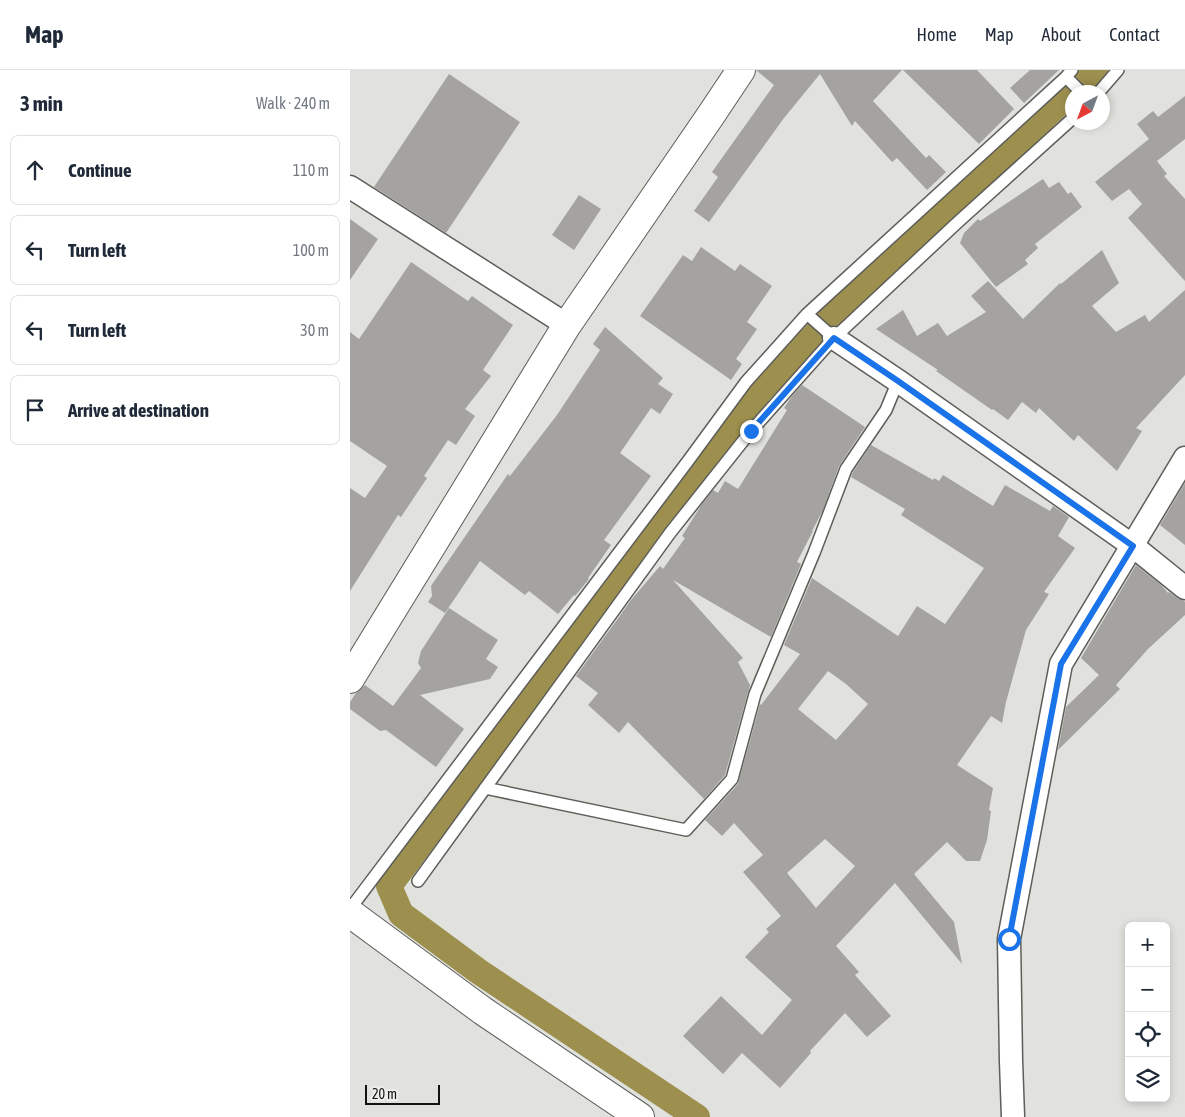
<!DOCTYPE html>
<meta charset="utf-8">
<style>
body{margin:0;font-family:"Asap Condensed",sans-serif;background:#f6f6f7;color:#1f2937}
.controls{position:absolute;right:15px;bottom:15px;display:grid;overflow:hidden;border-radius:8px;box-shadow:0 2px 8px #0003}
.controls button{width:45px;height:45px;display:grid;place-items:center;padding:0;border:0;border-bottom:1px solid #e0e1e3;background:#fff;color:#1f2937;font:25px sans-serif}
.compass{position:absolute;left:715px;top:15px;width:45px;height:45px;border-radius:50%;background:#fff;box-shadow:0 2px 8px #0003;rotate:221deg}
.scale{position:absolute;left:15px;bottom:12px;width:75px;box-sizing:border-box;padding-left:5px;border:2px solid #131311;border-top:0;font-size:14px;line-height:18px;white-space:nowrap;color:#131311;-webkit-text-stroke:4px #efeeea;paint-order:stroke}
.stop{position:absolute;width:15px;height:15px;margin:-11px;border:4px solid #1a73e8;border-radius:50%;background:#fff}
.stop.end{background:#1a73e8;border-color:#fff;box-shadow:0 1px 5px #0008}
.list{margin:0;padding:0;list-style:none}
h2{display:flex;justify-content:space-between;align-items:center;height:65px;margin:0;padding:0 20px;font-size:21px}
h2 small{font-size:16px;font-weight:400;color:#747a83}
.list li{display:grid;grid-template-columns:32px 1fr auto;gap:15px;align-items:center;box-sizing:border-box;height:70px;margin:0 10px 10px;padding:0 10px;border:1px solid #e0e1e3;border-radius:8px}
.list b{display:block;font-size:19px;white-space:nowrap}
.list em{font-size:16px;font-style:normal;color:#747a83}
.icon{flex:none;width:28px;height:28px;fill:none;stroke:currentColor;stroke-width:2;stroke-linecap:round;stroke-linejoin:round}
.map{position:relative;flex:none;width:835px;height:1047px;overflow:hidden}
header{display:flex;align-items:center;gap:30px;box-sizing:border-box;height:70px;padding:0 25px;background:#fff;border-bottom:1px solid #e0e1e3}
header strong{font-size:24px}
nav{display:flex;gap:28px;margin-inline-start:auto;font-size:18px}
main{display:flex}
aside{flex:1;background:#fff}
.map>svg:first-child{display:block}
</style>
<header>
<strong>Map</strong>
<nav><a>Home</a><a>Map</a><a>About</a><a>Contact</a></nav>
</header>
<main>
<aside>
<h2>3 min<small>Walk · 240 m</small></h2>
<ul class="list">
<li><svg class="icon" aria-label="ahead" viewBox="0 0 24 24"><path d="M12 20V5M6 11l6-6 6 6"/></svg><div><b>Continue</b></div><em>110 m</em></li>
<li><svg class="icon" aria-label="left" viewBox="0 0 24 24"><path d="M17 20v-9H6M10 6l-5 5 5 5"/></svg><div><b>Turn left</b></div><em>100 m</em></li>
<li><svg class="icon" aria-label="left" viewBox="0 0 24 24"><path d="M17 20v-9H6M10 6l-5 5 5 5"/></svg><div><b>Turn left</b></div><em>30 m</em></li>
<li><svg class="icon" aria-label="arrive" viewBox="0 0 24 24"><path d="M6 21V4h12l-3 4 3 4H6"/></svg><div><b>Arrive at destination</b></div></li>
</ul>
</aside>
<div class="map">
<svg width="835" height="1047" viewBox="0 0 835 1047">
<rect width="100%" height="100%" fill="#e1e1dd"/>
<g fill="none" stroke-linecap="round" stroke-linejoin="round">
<!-- canal -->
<path stroke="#9d904e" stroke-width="26" d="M347,1047L128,901L51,844L39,816L410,321L511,218L745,0"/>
</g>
<!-- building -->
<path fill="#a4a39f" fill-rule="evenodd" d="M406,0H552L523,31L576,88L579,85L596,102L577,120L547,88L542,92L505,51L502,56L470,4L434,48L359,152L344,141L368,107L362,102L424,15Z
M553,0H627L664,39L629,74Z
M680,0H709L674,33L660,18Z
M99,4L170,52L96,163L24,117Z
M835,26V69L807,91L817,104L814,106L835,129V211L778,148L792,134L779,119L762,131L745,112L799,69L787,54L803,41L808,47Z
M693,109L699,118L709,112L718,124L721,122L732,137L685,174L688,178L675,190L678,194L646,217L610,173L614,163L628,149L630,151Z
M229,125L251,139L224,180L202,165Z
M0,149L28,169L0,210Z
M351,177L385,201L390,194L422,216L397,252L407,259L386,289L392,294L381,310L290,246L333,185L342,191Z
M752,180L769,213L742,236L766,262L795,245L799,252L835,220V305L786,358L792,361L767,401L728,365L724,371L689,338L686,343L672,332L658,350L643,339L642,340L586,301L588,300L526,259L553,240L567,266L588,253L597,266L636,242L621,226L638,211L673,249L710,213L711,214Z
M61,192L118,231L122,226L163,255L133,300L141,306L115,339L125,346L106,375L98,370L74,406L77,408L51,447L48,445L0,521V418L15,428L37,396L0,371V262L9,269Z
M255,257L313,308L308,314L323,324L310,344L301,338L270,383L301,406L254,470L261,475L238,508L239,509L225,526L224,525L208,544L179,521L175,525L130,491L95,543L78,532L82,526L81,516L158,404L160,406L207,345L250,280L243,274Z
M452,315L515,357L489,396L473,440L462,461H463L447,492L451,494L421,567L323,510L393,588L388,592L400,615L375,705L354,729L278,652L269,663L238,635L248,623L226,606L269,547L281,530L310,496L313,499L335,468L332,466L352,434L363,420L368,423L375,411L388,419L437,340L434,338L442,326Z
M521,375L583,410L584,408L589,411L593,405L643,436L655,415L700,441L703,436L719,447L708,466L725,478L694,522L699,524L676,560L656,632L652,653L641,646L607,695L643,718L639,740L641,741L637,770L630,791H616L597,772L564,804L604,852L612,894L545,813L486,876L509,902L505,905L541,946L517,967L495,943L460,981L461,983L430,1018L392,983L373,1004L333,966L371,926L412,965L442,930L395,887L419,862L416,859L431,846L393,802L413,785L384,753L372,766L355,750L388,714L410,634L411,635L450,584L434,575L462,508L548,566L567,536L595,554L634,498L551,445L555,439L501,407L503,402ZM478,601L496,614L518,634L486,670L448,639ZM475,769L505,796L466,838L437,803Z
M835,413V475L810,455Z
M786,495L811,515L818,523L819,522L827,528L834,531L835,532V545L798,579L766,615L770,619L708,680L716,637L749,605L731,588Z
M99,538L148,570L136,589L148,597L140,609L70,625L114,659L86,697L36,660L30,661L0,639V632L6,623L15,615L43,636L71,598L68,593L71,581Z"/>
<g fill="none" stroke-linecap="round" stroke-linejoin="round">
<defs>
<path id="service" d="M716,7L731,22
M749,22L768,0
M457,244L484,268
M135,718L336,760L382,709L405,624L464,483L496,399L536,340L548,311
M68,811L320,463L401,361L484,268L608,152L722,49
M0,839L338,391L396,312L457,244L716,7L722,0"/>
<path id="minor" d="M0,117L217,255
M484,268L548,311L783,476L835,518
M663,1047L661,991L659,869L711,594L835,388"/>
<path id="secondary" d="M0,609L217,255L361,45L391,0
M0,843L133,941L290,1047"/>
</defs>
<!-- service casing -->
<use href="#service" stroke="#5d5d59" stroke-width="14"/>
<!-- minor casing -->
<use href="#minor" stroke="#5d5d59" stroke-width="25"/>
<!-- secondary casing -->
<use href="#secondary" stroke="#5d5d59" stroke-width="30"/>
<!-- service -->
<use href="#service" stroke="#fff" stroke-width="11"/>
<!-- minor -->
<use href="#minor" stroke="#fff" stroke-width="22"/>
<!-- secondary -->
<use href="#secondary" stroke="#fff" stroke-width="28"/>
</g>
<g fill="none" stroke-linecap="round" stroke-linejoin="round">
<!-- route -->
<path stroke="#1a73e8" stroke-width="6" d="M401,361L484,268L548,311L783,476L711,594L659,869"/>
</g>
</svg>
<div class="controls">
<button>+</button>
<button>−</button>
<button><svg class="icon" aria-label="locate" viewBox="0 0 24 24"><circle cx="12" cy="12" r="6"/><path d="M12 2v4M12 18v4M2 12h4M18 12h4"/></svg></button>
<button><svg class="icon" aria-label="layers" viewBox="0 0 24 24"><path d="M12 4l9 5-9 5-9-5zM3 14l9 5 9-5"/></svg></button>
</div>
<svg class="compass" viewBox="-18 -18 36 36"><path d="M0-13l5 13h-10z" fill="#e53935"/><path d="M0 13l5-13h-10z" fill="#747a83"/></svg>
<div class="scale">20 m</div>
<div class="stop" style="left:659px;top:869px"></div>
<div class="stop end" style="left:401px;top:361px"></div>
</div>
</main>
